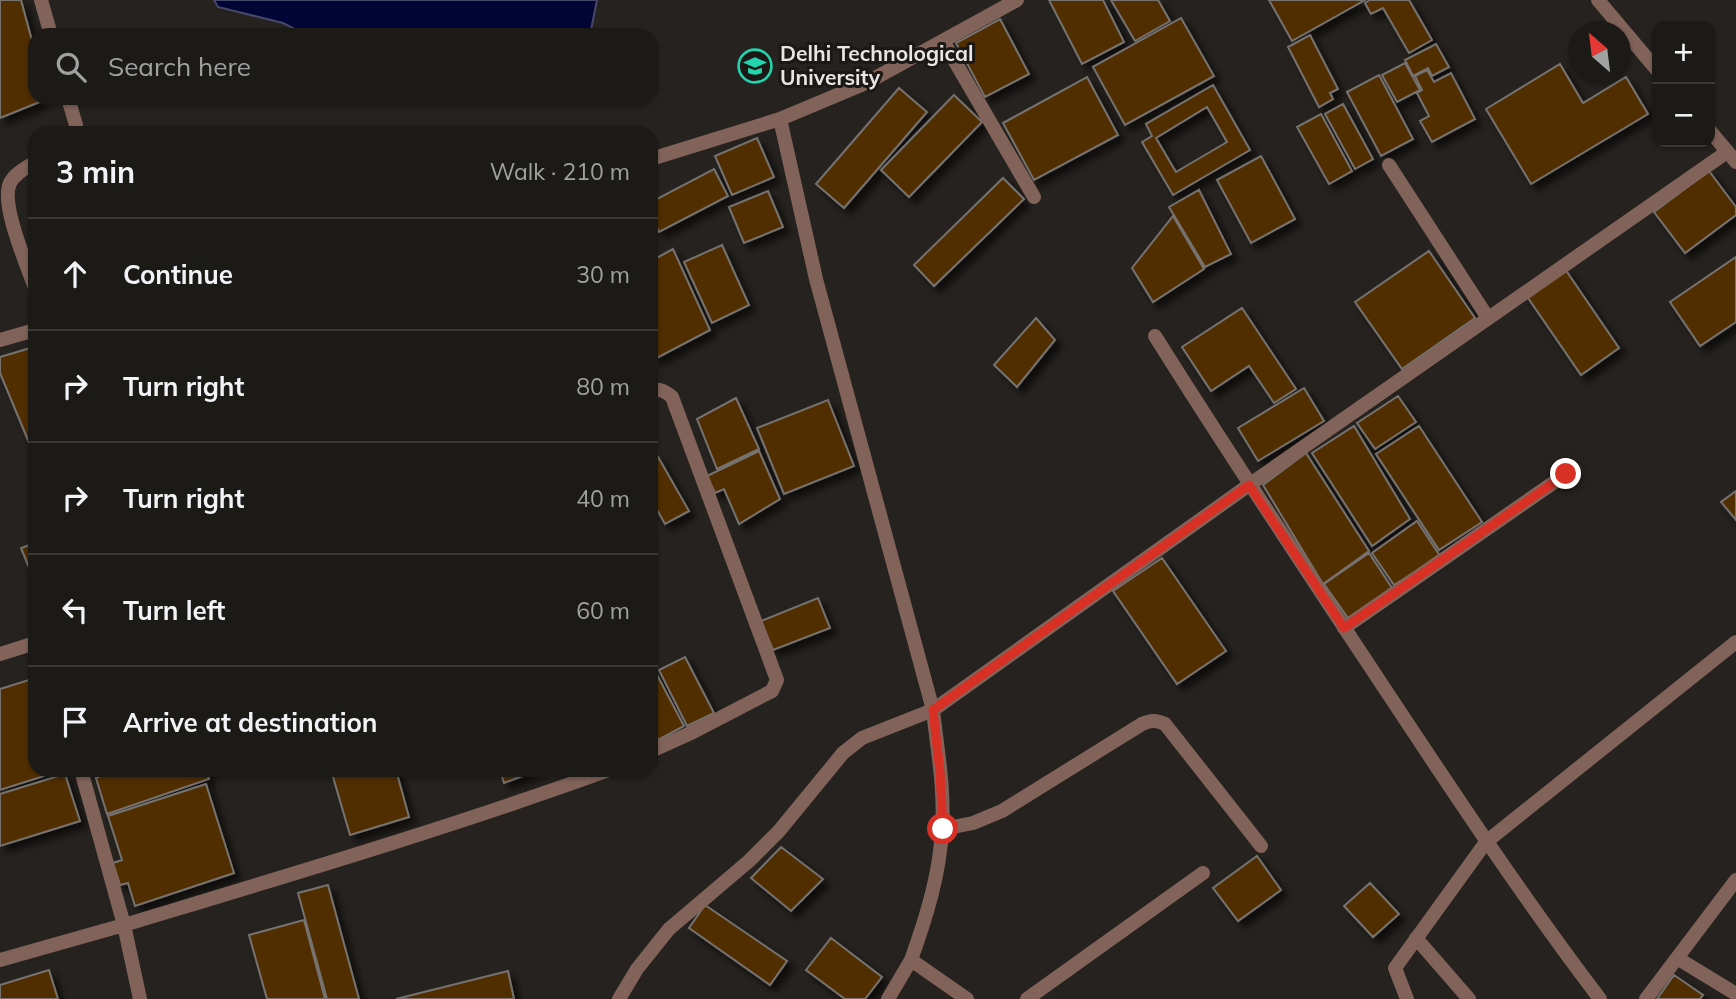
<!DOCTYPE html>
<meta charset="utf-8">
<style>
body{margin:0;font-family:Mulish,sans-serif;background:#252320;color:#f1f3f6}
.controls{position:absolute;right:21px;top:21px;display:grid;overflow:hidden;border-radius:14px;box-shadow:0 2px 5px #0004}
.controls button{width:63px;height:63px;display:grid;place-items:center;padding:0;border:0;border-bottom:2px solid #3a3836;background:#1c1a17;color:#f1f3f6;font:35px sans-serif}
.compass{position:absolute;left:1568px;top:21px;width:63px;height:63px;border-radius:50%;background:#1c1a17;box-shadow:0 2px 5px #0004;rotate:332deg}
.stop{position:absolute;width:21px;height:21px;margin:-16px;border:5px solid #d93025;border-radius:50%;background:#fff}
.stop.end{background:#d93025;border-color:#fff;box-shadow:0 2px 7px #0008}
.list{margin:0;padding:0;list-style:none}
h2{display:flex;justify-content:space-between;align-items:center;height:91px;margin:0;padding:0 28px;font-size:30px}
h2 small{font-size:23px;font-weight:400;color:#a0a1a1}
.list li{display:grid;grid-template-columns:46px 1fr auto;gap:21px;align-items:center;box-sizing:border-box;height:112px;padding:0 28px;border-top:2px solid #3a3836}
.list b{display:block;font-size:26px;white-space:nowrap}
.list em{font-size:23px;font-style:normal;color:#a0a1a1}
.icon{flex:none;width:38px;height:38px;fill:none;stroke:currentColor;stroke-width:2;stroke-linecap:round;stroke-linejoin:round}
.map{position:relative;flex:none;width:1736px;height:999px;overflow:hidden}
.search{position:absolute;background:#1c1a17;box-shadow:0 2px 5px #0004;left:28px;top:28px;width:630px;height:77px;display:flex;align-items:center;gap:18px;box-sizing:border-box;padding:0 24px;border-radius:21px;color:#a0a1a1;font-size:26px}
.panel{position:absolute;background:#1c1a17;box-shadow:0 2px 5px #0004;left:28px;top:126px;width:630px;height:651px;border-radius:21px}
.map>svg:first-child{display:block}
</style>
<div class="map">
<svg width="1736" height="999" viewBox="0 0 1736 999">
<defs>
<filter id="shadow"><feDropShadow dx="6" dy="6" stdDeviation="3.5" flood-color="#0009"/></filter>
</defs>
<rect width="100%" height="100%" fill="#25221f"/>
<!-- water -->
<path fill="#000535" stroke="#46486a" stroke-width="2" d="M214,0H597L590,35H306L283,23L218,7Z"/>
<!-- building -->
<path fill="#512e00" stroke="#76726f" stroke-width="2" fill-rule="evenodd" filter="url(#shadow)" d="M0,0H21L35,52V98L47,99L0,118Z
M1049,0H1103L1124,42L1082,64Z
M1111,0H1158L1170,21L1135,41Z
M1269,0H1365L1292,41Z
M1370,0H1409L1432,40L1409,53L1383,8L1371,14L1365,3Z
M1181,18L1214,76L1125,125L1093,67Z
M1000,19L1029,74L985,97L956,43Z
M1310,35L1338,89L1330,93L1333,99L1319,107L1288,47Z
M1436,44L1449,67L1432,76L1428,68L1413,76L1405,60Z
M1405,63L1420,90L1397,102L1382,75Z
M1560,64L1583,103L1626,77L1648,114L1531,184L1486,109Z
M1427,70L1434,82L1451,73L1475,119L1432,142L1420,121L1429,116L1417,93L1422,90L1415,76Z
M1379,75L1413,139L1381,156L1347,92Z
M1087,77L1118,135L1034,180L1003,123Z
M1213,85L1250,150L1173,195L1142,142L1152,136L1146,124ZM1207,107L1227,142L1176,172L1156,138Z
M899,88L927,112L844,208L816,184Z
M954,95L982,122L909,197L881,170Z
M1343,104L1373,159L1355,169L1325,114Z
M1321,114L1352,171L1329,184L1297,127Z
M757,138L774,177L732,195L715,156Z
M1261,156L1295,219L1251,243L1217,180Z
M714,169L728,196L659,232L651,216V202Z
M1709,171L1736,207V215L1685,253L1654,212Z
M1003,178L1024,199L934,286L914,265Z
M1199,190L1231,254L1205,267L1169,207Z
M768,191L783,227L744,243L729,207Z
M1173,216L1204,269L1153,302L1132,268Z
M722,245L749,305L712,323L684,262Z
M673,249L710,330L655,359L651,352V261Z
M1429,251L1475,318L1402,369L1355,302Z
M1736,257V322L1700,346L1670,302Z
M1565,269L1619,348L1581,375L1526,295Z
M1242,308L1296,389L1274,403L1249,366L1211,391L1182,347Z
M1036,318L1055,340L1017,387L994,365Z
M34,347L35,348V457L0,373V357Z
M1304,388L1324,421L1258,461L1238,428Z
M1398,396L1416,422L1375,449L1357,423Z
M736,398L759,449L717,469L697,419Z
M828,400L854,466L784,494L757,428Z
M1354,426L1410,519L1372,546L1312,453Z
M1419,426L1482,522L1439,550L1376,454Z
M759,451L780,499L739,524L724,489L715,493L707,476Z
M1306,453L1369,551L1323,584L1263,485Z
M657,455L689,511L665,524L651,499V458Z
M1736,491V520L1721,502Z
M1417,521L1440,556L1394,585L1372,553Z
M35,543V582L21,548Z
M1369,553L1392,588L1348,618L1324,584Z
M1162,558L1226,651L1177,684L1113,591Z
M818,598L830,628L773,650L761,621Z
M685,657L714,713L687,726L659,670Z
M656,673L684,726L658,740L651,726V676Z
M35,678V770H63L0,790V689Z
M114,770H206L209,779L107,814L96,778Z
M331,770H396L409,817L350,835Z
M500,770H539L504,783Z
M65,774L80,821L0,846V794Z
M206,784L234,873L135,906L128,883L120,885L113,863L122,860L108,816Z
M781,847L823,879L791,911L751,878Z
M1257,856L1281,890L1238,921L1213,888Z
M1370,883L1399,914L1373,937L1344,906Z
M328,885L359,999H327L298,893Z
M705,905L787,961L770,985L689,928Z
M304,920L325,999H267L249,935Z
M831,938L882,977L865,999H845L806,970Z
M49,970L58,999H0V985Z
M508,971L514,999H396Z
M1674,975L1703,995L1700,999H1657Z"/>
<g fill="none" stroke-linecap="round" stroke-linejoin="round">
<!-- lane -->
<path stroke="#82635a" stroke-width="14" d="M41,0L51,35
M68,98L76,125L75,133
M35,162C26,168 15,173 10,183C0,204 27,265 35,288
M651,391C659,388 665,391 672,397L777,680L772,691L693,732L651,751
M0,654L35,643
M81,770L124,925C286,876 449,828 609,770
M0,960L124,925L140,999"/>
<!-- street -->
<path stroke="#82635a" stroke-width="14" d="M1598,0L1657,70
M943,41L1034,197
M780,119L816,279L933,710C937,748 945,789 942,829C940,874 926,918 911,960
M1710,131L1736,162
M651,159L780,119L866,83L1017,0
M1389,165L1488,318
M1155,336C1227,451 1302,564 1377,677C1449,786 1521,895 1600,999
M0,340L35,330
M1344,628L1566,474
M943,829L973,823L1002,811L1142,724C1151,720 1156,720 1165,724L1261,846
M1416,938L1469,999
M1677,958L1736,994
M619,999L637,969L669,929L749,861L779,831L843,753L862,738L933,710L1249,485L1727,152
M888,999L911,960L967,999
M1027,999L1203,873
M1407,999L1395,968L1486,842L1736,642
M1646,999L1736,880"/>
</g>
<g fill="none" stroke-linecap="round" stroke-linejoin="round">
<!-- route -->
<path stroke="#d93025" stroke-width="9" d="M943,829L940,772L933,710L1249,485L1344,628L1566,474"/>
</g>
<!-- icons -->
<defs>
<symbol id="university-ring" viewBox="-11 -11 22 22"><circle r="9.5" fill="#1b1816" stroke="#22d5af" stroke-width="1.5"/><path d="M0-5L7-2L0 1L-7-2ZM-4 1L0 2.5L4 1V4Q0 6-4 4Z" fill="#22d5af"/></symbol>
</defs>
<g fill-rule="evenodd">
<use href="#university-ring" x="736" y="47" width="38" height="38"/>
</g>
<g text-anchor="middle" stroke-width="6" stroke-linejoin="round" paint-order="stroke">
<!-- poi labels -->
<g font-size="21" font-weight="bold" fill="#e8e6e4" stroke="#1b1816" text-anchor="start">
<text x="780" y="61">Delhi Technological<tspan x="780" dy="24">University</tspan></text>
</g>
</g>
</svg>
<div class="controls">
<button>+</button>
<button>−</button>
</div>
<svg class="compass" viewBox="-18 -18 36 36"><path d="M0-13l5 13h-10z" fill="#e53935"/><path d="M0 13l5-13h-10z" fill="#a0a1a1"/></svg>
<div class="stop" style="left:943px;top:829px"></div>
<div class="stop end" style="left:1566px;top:474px"></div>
<div class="search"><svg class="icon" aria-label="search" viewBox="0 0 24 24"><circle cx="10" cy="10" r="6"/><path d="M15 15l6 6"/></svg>Search here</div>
<section class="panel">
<h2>3 min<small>Walk · 210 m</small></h2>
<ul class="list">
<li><svg class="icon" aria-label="ahead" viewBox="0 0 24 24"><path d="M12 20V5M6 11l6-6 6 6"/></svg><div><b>Continue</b></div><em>30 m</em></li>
<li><svg class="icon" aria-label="right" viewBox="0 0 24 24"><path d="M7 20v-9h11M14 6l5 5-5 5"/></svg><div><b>Turn right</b></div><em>80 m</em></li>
<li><svg class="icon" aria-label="right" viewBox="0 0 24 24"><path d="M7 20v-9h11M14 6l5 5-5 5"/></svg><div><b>Turn right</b></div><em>40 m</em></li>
<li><svg class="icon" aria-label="left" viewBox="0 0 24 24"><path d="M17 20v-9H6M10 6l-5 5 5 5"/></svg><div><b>Turn left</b></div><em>60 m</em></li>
<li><svg class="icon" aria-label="arrive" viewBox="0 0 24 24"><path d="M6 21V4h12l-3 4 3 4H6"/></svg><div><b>Arrive at destination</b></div></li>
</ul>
</section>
</div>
